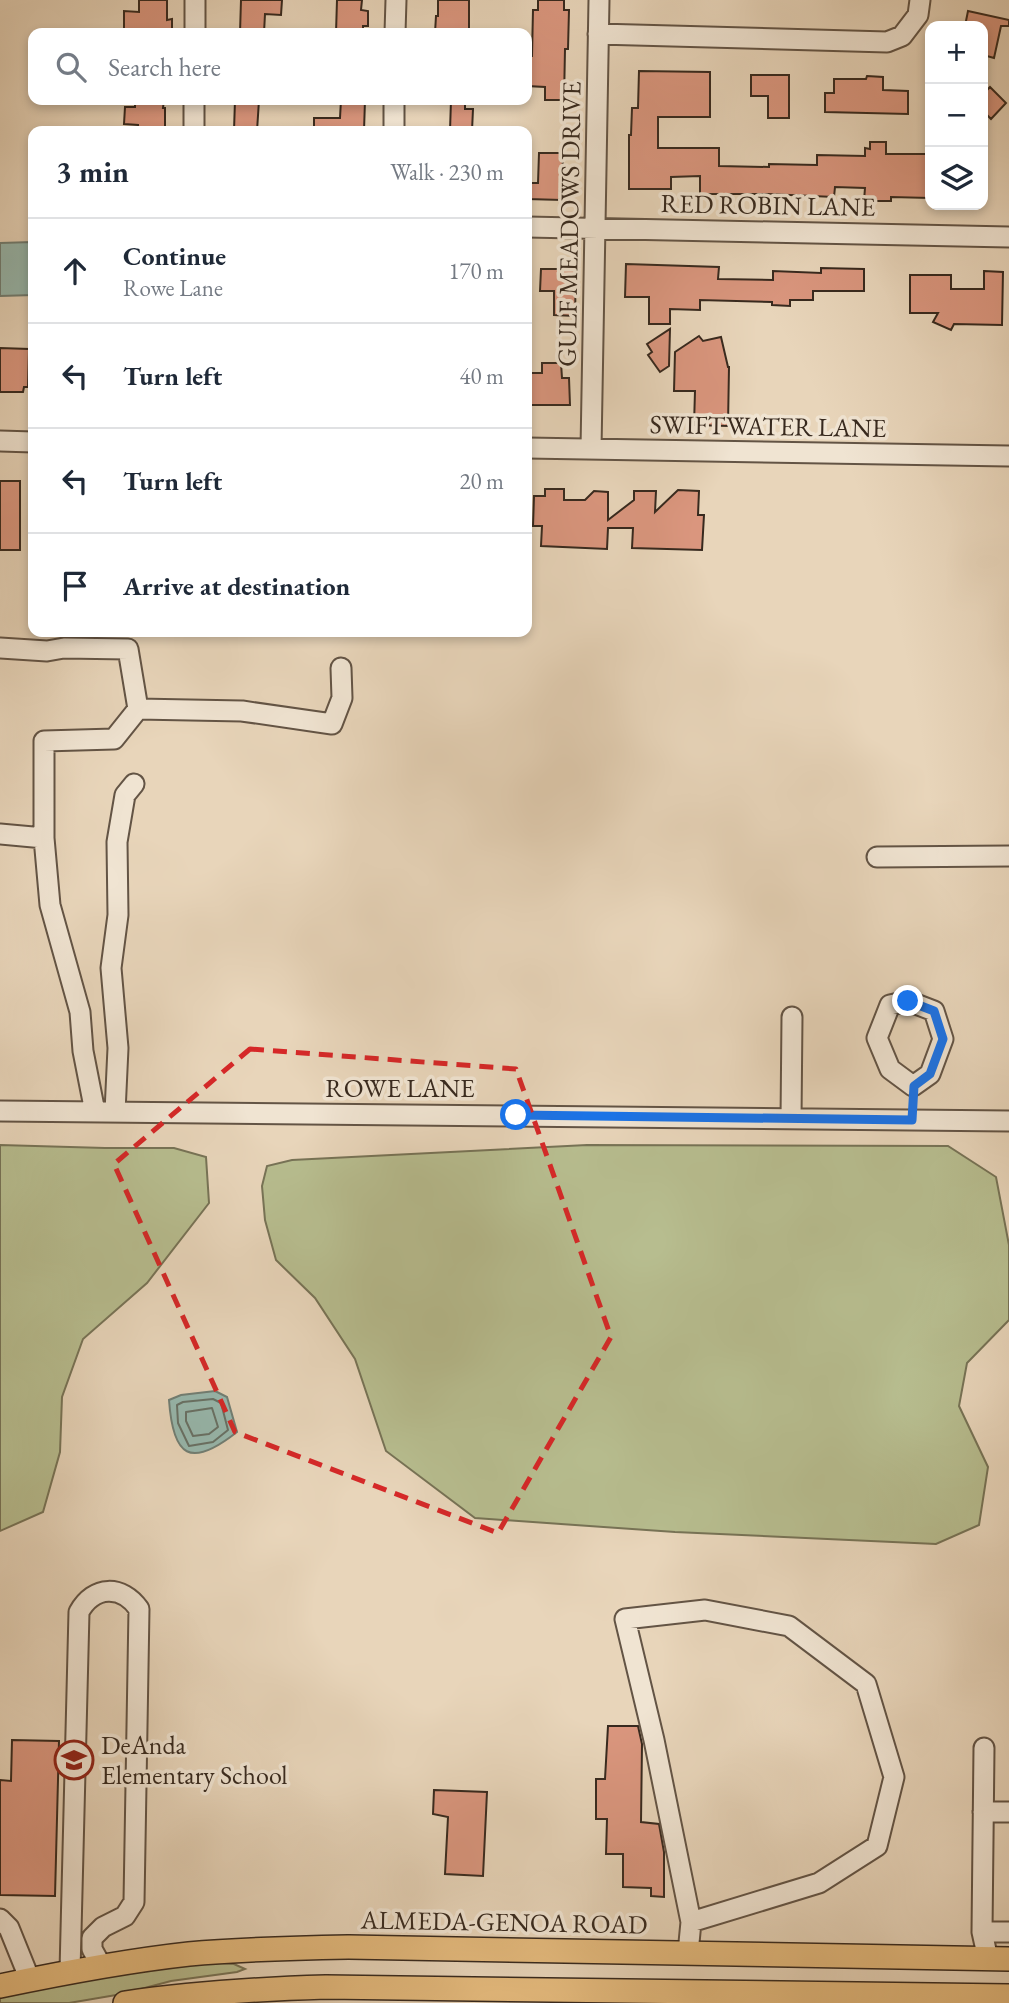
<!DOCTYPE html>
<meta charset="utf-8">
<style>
body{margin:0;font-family:"EB Garamond",serif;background:#f6f6f7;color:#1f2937}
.controls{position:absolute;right:21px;top:21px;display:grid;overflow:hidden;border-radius:14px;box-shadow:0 4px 10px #0003}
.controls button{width:63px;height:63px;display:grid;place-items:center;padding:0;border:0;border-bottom:2px solid #e0e1e3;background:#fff;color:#1f2937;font:35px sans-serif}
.stop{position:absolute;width:21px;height:21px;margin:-16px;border:5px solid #1a73e8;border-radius:50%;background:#fff}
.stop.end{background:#1a73e8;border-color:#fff;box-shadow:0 2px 7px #0008}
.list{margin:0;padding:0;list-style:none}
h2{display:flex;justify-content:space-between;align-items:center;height:91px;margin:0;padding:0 28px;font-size:30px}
h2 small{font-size:23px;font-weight:400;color:#747a83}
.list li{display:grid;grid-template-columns:46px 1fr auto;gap:21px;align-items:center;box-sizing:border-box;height:105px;padding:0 28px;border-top:2px solid #e0e1e3}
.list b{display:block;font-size:26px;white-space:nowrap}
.list p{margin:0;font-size:23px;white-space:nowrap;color:#747a83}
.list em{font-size:23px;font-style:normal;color:#747a83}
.icon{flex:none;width:38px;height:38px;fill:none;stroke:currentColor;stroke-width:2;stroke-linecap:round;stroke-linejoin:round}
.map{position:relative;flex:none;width:1009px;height:2003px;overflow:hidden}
.search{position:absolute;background:#fff;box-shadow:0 4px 10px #0003;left:28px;top:28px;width:504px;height:77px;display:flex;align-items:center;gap:18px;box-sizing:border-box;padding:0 24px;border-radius:14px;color:#747a83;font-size:26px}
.panel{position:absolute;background:#fff;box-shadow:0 4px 10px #0003;left:28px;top:126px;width:504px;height:511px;border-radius:14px}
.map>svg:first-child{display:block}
</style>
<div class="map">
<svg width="1009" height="2003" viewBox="0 0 1009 2003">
<rect width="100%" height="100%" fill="#e8d5ba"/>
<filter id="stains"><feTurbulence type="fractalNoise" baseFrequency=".00286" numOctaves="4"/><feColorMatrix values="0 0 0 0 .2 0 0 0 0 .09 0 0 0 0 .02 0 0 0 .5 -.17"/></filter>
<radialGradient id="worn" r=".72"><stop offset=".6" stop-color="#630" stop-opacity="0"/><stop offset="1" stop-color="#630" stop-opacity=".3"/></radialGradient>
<!-- green -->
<path fill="#b7bd8f" stroke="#777356" stroke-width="2" d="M0,1145L105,1148H174L206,1157L209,1203L147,1283L83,1339L62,1397L60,1452L43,1512L0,1531Z
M587,1145L948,1146L996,1177L1009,1245V1320L967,1363L959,1406L988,1467L979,1525L936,1544L675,1532L475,1518L386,1451L355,1359L315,1298L276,1260L265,1220L262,1186L267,1166L292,1160Z
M210,1962L234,1964L245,1969L237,1972L171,1981L122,1994L69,2003H0V1995L145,1969Z"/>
<!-- water -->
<path fill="#97b9af" stroke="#717f75" stroke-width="2" d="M32,242L33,295L0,296V243Z
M215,1391L227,1397L237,1432C190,1469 173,1457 169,1400L181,1395Z"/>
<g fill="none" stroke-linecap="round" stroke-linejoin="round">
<!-- shore -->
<path stroke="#677166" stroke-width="2" d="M213,1399L221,1403L228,1430L213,1442L189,1446L178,1423L177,1405L183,1402Z
M212,1408L218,1427L209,1434L193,1436L186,1421V1412Z"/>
</g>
<!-- building -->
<path fill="#da967e" stroke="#37291e" stroke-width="2" d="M139,0H167V20L172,19V33H124V11L139,12Z
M241,0H282L281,15L265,14L264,33H240Z
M337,0H362L361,10L368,11V26H363V33H336Z
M438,0H469V33H435L436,16H438Z
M538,0H564V10H569L568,49H565L564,100H545V87L527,86V56H532L533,10H538Z
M968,11L1009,20V26H1001L994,58L983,55V26H965Z
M639,71L710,72V117H658V148H719V166L769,167V164L817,165V155L865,156V148L870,149V142H886V154H930V198L891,197V201H864L865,188L835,187L834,197L768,194H700V176L671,177V189H629V135H631L632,108H638Z
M751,75H789V118H768V96H751Z
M867,76L883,77V90L908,91V114L825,112V93H834V79H866Z
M990,87L1006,103L991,119L983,111V94Z
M135,100H164L163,108H165V131H138V125L124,124L125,107H135Z
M235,100H259L257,131H234Z
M341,100H365L364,131H314V118H340Z
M451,100H465V109H473L472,131H450Z
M539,153H563L562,200L527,199V183H538Z
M626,264L719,267L718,279L773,280V271L821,273V268L864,269V291H813V300H790V306L772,305V302L700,300V310L670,309V324H649V297H625Z
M541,269H576L575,316L554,315V291H540Z
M984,271L1003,272L1002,325L954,324L951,330L933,322L938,313H910V275H951V289H984Z
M670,329L669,366L660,372L648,355L652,352L647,344Z
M699,336L703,341L721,337L728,367H729L728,426L694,425L695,391H674L675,352Z
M0,348L29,349L28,387H24L23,392H0Z
M542,363H561L562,378H569L570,405H527V373H542Z
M0,481H20V550H0Z
M545,489H564V500H585L594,491L608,492V520L634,500V491H656L655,512L678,490L699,491L698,515H704L702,550L632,548L633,528H608L607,549L541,546L542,526H533L534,496H545Z
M608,1726H638L642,1744L641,1822L659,1824L664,1852V1897L651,1896V1888L623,1887V1854H606L607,1819H596V1779H605Z
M12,1740L59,1741L55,1896L0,1895V1780L11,1781Z
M434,1790L487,1792L483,1876L445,1874L448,1817L433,1814Z"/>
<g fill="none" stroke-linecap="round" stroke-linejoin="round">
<defs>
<path id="minor" d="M195,33V0
M395,33L396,0
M598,34L887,42L902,36L918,15L920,0
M194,131V100
M394,131V100
M527,227L1009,237
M0,441L33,442
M527,448L1009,456
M591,449L599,0
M0,648L47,651L64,648L128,649L138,709
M0,834L44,838V741L114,739L138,709L242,711L332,724L342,698L341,668
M44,838L50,905L80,1012L83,1051L95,1112
M877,857L1009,856
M908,1001L934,1011L943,1039L930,1074L913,1086L890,1069L877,1038L890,1005Z
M0,1111L1009,1121
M115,1112L118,1048L111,968L118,915L117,842L125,795L134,784
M791,1119L792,1017
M983,1812H1009
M0,1919L9,1928L30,1980
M982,1932L984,1748
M688,1953L691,1922L654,1740L625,1619L705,1610L789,1626L866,1684L894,1777L877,1846L819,1883L691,1922
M988,1959L982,1932H1009
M70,1971L79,1612C94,1585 122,1585 139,1609L134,1902L125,1916L103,1927L92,1938V1949L102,1967"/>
<path id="major" d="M0,1986C62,1973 125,1961 189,1954C242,1949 296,1948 349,1947L1009,1959
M125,2003C192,1993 259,1989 326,1987L1009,1996"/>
</defs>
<!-- minor casing -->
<use href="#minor" stroke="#635445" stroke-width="23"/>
<!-- major casing -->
<use href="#major" stroke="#37291e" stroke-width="26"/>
<!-- minor -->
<use href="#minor" stroke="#f0e4d2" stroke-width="19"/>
<!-- major -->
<use href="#major" stroke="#e4ba7d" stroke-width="23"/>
</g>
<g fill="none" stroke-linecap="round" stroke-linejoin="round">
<!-- route -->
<path stroke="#1a73e8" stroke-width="9" d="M516,1115L912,1120L914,1086L930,1074L943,1039L934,1011L908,1001"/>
</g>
<!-- marked area -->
<path fill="none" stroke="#d62828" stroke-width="5" stroke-dasharray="14 9" stroke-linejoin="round" d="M250,1049L516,1069L611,1337L498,1533L235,1432L114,1164Z"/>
<!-- icons -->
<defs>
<symbol id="school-ring" viewBox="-11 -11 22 22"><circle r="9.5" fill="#f0e4d2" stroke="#8f2418" stroke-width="1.5"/><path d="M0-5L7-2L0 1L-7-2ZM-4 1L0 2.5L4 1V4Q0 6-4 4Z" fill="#8f2418"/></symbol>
</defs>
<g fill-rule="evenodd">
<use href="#school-ring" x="52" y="1738" width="44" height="44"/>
</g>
<g text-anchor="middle" stroke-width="7" stroke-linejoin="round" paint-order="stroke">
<!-- street labels -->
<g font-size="26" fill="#37291e" stroke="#f0e4d2">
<text transform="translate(768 205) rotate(1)" y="9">RED ROBIN LANE</text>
<text transform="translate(569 224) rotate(-89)" y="9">GULF MEADOWS DRIVE</text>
<text transform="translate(768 426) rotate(1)" y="9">SWIFTWATER LANE</text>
<text x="400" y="1097">ROWE LANE</text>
<text transform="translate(504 1922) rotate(1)" y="9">ALMEDA-GENOA ROAD</text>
</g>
<!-- poi labels -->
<g font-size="26" fill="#37291e" stroke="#f0e4d2" text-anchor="start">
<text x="101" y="1754">DeAnda<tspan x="101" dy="30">Elementary School</tspan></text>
</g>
</g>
<rect width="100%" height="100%" filter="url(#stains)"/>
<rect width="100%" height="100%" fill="url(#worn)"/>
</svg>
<div class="controls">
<button>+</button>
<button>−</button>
<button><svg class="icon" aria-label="layers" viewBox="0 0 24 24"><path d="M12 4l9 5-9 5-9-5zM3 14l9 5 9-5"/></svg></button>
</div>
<div class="stop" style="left:516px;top:1115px"></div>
<div class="stop end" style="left:908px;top:1001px"></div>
<div class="search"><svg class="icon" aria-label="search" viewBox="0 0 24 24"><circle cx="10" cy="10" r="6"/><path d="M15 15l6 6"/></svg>Search here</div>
<section class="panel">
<h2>3 min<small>Walk · 230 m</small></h2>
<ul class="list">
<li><svg class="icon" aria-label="ahead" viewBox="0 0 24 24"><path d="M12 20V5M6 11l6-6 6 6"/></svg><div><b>Continue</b><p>Rowe Lane</p></div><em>170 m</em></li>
<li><svg class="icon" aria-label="left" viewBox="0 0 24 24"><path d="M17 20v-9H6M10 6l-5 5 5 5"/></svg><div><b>Turn left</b></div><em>40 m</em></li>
<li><svg class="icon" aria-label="left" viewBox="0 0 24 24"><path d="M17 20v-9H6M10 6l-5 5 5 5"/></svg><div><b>Turn left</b></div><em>20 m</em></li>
<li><svg class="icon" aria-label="arrive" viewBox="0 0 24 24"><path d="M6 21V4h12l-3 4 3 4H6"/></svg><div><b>Arrive at destination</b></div></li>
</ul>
</section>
</div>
